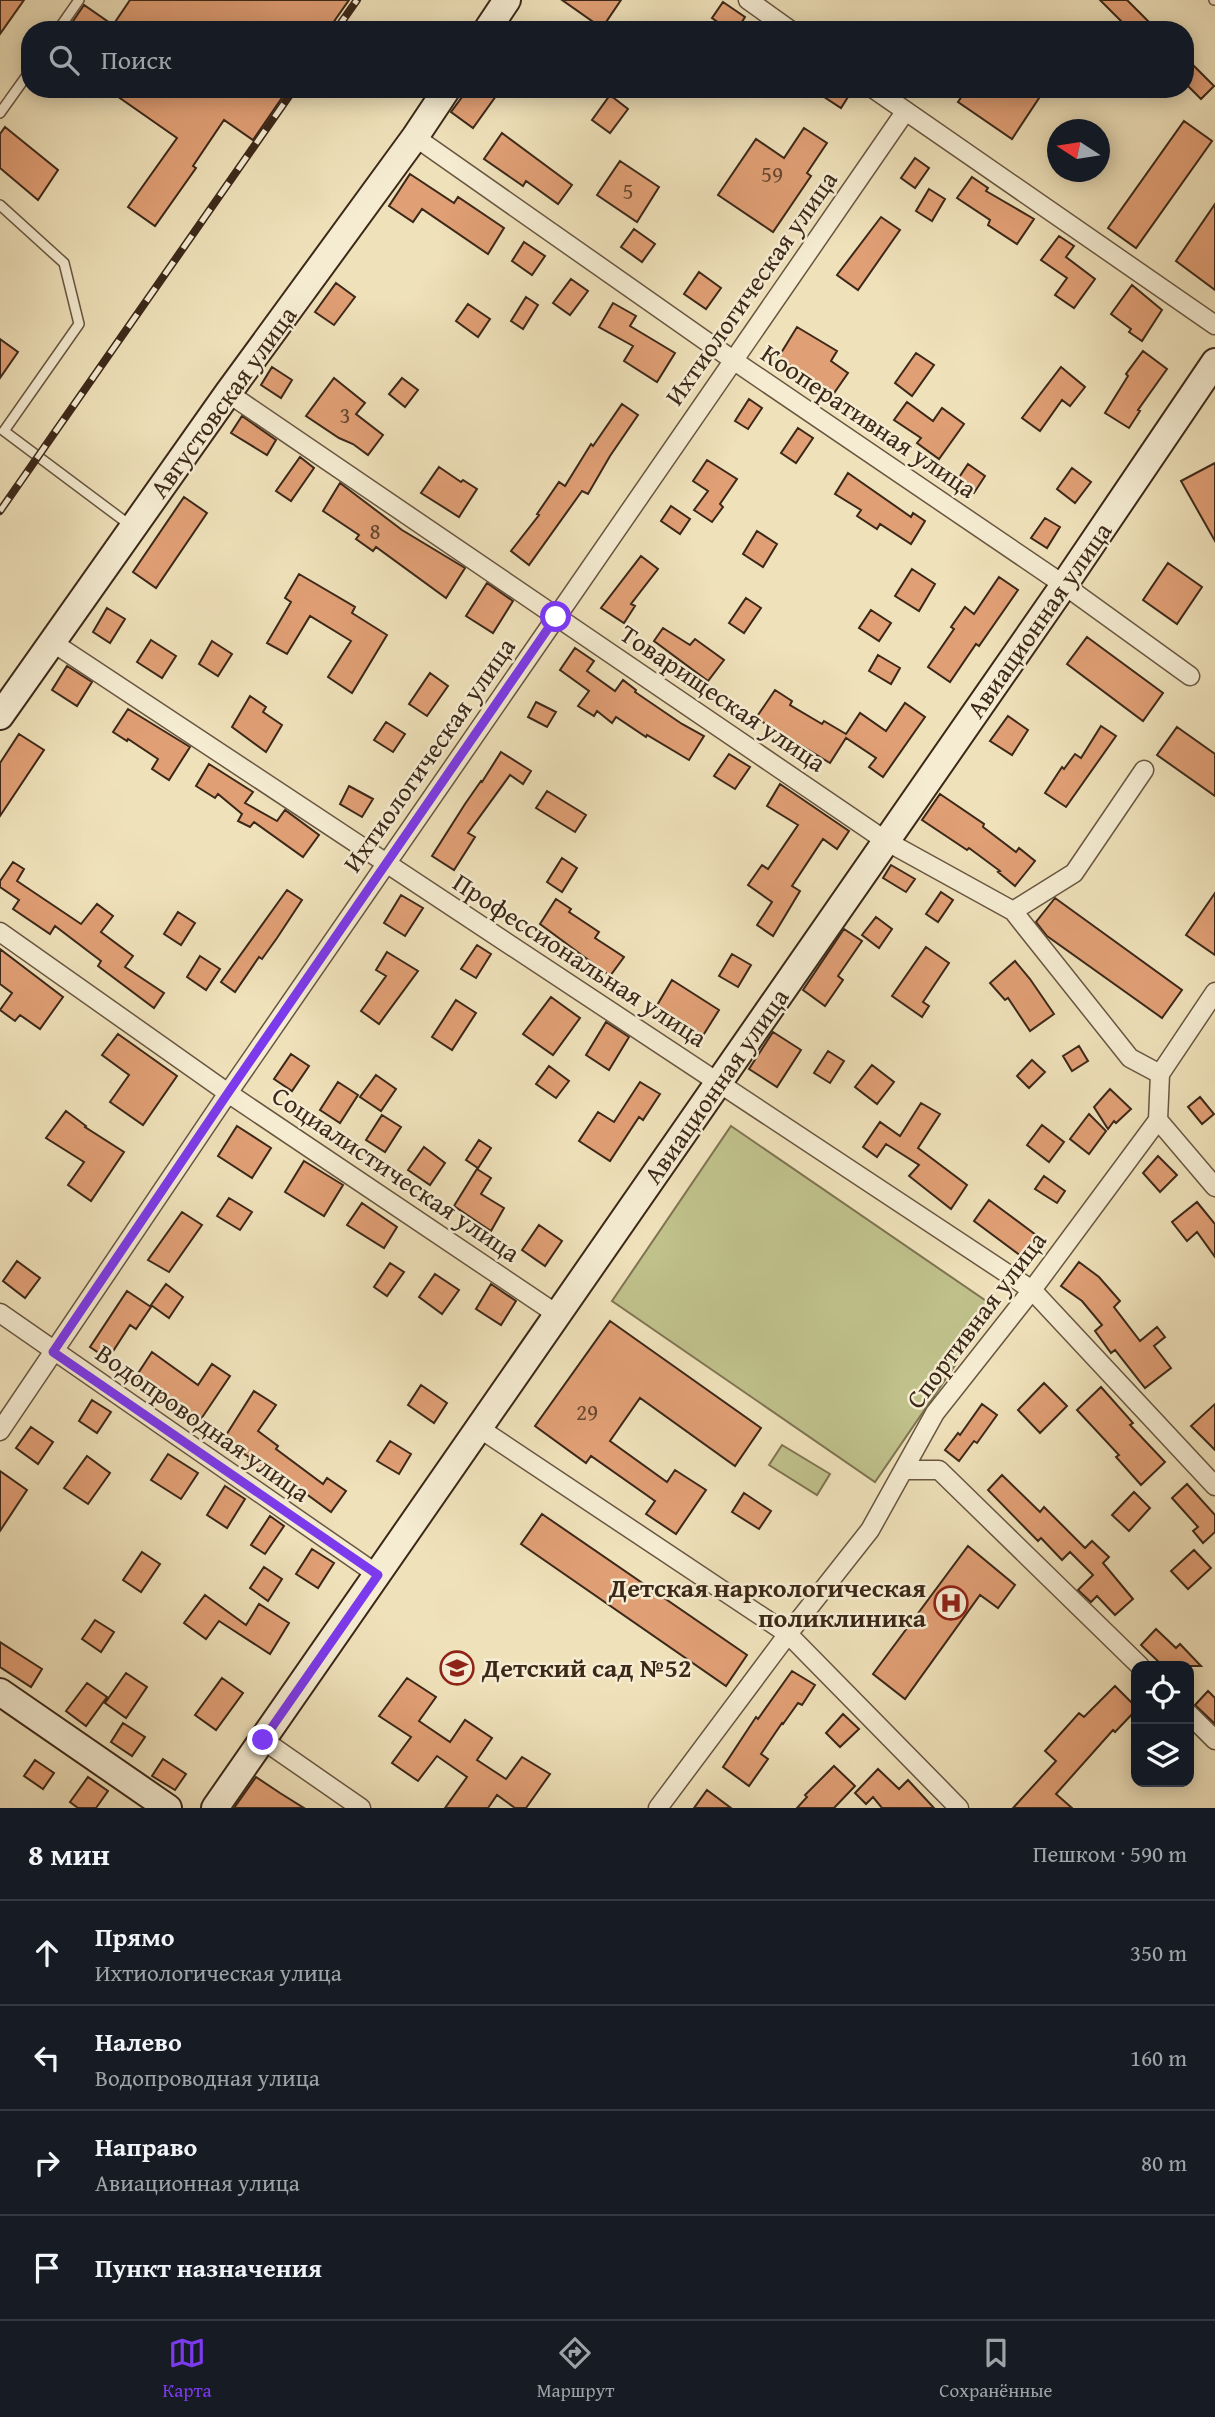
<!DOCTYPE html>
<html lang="ru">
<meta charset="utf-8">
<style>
body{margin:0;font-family:"Gentium Book Plus",serif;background:#20242c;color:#f1f3f6}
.controls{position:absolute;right:21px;bottom:21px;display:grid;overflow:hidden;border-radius:14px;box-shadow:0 4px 18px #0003}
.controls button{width:63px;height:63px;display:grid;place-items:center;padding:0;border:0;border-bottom:2px solid #363941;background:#171b24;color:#f1f3f6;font:35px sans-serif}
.compass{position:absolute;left:1047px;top:119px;width:63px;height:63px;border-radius:50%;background:#171b24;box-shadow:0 4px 18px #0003;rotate:282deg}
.stop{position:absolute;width:21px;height:21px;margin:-16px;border:5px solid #7c3aed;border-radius:50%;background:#fff}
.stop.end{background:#7c3aed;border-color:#fff;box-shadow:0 2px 7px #0008}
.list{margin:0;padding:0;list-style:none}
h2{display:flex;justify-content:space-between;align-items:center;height:91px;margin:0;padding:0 28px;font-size:30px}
h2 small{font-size:23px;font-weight:400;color:#9ea1a6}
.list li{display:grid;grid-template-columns:46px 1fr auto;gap:21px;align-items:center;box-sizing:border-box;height:105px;padding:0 28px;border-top:2px solid #363941}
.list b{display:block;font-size:26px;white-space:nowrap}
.list p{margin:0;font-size:23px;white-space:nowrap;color:#9ea1a6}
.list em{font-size:23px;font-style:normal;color:#9ea1a6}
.icon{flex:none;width:38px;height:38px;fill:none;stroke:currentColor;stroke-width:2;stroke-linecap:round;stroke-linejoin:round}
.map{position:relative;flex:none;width:1215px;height:1808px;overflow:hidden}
.search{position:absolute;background:#171b24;box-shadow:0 4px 18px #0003;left:21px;right:21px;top:21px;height:77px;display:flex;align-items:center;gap:18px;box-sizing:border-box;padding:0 24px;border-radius:28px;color:#9ea1a6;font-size:26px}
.sheet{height:511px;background:#171b24}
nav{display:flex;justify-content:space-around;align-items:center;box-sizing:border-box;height:98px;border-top:2px solid #363941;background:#171b24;font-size:19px;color:#9ea1a6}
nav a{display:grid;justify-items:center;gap:4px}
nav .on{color:#7c3aed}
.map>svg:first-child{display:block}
</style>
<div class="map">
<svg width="1215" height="1808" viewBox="0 0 1215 1808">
<rect width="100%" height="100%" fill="#efe1ba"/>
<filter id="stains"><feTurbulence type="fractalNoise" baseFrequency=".00286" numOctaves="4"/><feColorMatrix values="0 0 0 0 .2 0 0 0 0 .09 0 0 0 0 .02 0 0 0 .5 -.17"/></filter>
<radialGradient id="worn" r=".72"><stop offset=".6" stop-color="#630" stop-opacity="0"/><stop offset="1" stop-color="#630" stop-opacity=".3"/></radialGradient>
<!-- green -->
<path fill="#c0c18b" stroke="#7e7452" stroke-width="2" d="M731,1126L995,1307L875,1482L612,1301Z
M782,1445L830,1474L817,1495L769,1465Z"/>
<!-- building -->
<path fill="#e19f75" stroke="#3c2819" stroke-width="2" d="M0,0H24L0,34Z
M130,0H349L328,30H67L84,5L113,25Z
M562,0H621L602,28Z
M1100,0H1127L1157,30H1130Z
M723,2L745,17L737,30H729L712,18Z
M1185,57L1214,86L1201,99L1185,83Z
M107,89H288L253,140L224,120L193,166L196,168L155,226L128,207L177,138Z
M468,89H501L473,128L451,112Z
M812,89H853L841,108Z
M967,89H1045L1012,139L958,102Z
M610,95L628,109L610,133L592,120Z
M1184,121L1212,141L1136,248L1108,228Z
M5,127L58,170L38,200L0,168V134Z
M804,128L827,143L807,173L811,176L773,232L718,195L756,139L784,158Z
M502,133L572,185L558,204L526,181L523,186L484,159Z
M915,158L929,168L915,188L901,178Z
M620,161L659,187L637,222L597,195Z
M410,174L454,203L458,197L504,228L488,254L422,209L413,222L389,206Z
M972,177L988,188L986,191L1034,219L1017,244L988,225L990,220L957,198Z
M929,189L945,199L932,221L916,211Z
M1215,204V290L1176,261Z
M881,217L900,230L858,290L837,275Z
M634,229L655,244L642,262L621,247Z
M1059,236L1074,246L1066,257L1095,279L1074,308L1055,295L1067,278L1041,260Z
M524,242L545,256L532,275L512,261Z
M699,272L721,288L706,309L684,294Z
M571,279L588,291L570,315L553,303Z
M336,283L355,297L334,325L315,312Z
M1132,285L1162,310L1142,341L1129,332L1131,329L1111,314Z
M526,297L538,305L523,329L511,321Z
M613,303L636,316L630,326L675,353L657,382L624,361L633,346L599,327Z
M468,304L490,319L478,337L456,321Z
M797,327L837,351L831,361L848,373L832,396L821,388L823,386L778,358Z
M0,339L18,352L0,378Z
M1143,351L1167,369L1138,410L1140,411L1129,428L1105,413L1128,376L1126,374Z
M916,353L934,365L912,396L895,383Z
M272,367L292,380L281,398L261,385Z
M1061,367L1085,387L1070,406L1062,400L1040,431L1022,418Z
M334,378L365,403L356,414L383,435L368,455L353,444L339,438L306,416Z
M402,378L418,390L405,407L389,394Z
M749,399L762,408L748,429L735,421Z
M907,402L933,421L942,408L964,424L939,459L917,443L921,438L894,420Z
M622,404L638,415L610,456L588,494L582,491L529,565L511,551L539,515L537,514L559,482L565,486L591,444L593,446Z
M242,416L276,440L267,455L231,433Z
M798,428L813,438L796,463L781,453Z
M300,457L314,468L291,501L276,491Z
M707,460L737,479L720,504L723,507L712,522L694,510L708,491L693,481Z
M1215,463V541L1181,481Z
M968,464L985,476L974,493L956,482Z
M439,467L461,482L463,480L477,489L459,517L421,493Z
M1072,468L1091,482L1075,503L1057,489Z
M848,473L911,517L913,513L925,521L911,544L880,524L877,529L857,516L861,510L835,494Z
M340,483L402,530L465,568L446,598L376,547L373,551L356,539L359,535L323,511Z
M184,497L207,513L156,588L133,572Z
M671,506L690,519L680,534L661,521Z
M1045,518L1060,527L1047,548L1031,538Z
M757,531L777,544L763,567L743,554Z
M641,556L658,569L631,604L635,606L624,623L601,608Z
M1168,563L1202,587L1177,624L1143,600Z
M912,569L935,584L919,611L895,596Z
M299,574L355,607L352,613L387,635L352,693L328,677L351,641L310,616L287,654L267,643L291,602L285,598Z
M999,577L1018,590L979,646L976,644L950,682L928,667L954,629L951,627L965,607L974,614Z
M487,583L513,601L493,633L466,616Z
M746,598L761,608L744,633L729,623Z
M107,608L125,619L110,643L93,632Z
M871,610L891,623L879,641L859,628Z
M663,628L690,645L695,639L724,660L708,681L654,641Z
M1087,637L1163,693L1143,721L1067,664Z
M151,640L176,656L162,678L137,662Z
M212,641L232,654L218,676L199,664Z
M575,648L594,661L587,671L615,691L623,680L636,690L635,692L682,724L704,736L689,760L647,735L646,737L616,717L612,723L597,711L594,716L578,706L589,691L560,670Z
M878,655L900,668L891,684L869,671Z
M67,666L92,682L77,706L52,690Z
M430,673L448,686L427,716L409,704Z
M775,690L792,701L790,705L822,724L824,721L846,734L860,713L886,731L905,703L925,717L883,777L869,767L876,758L846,738L830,763L756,718Z
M250,696L266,707L263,712L282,725L266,752L232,727Z
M536,702L556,712L547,727L528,717Z
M128,709L190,747L169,780L152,769L158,759L128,739L127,741L113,732Z
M1008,716L1028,730L1012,755L990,741Z
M386,722L405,734L393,752L374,740Z
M1101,726L1116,736L1066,807L1045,793L1062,767L1064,769L1075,754L1081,758Z
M1177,727L1215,754V796L1157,755Z
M19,734L44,750L0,816V763Z
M501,752L531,771L523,784L510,775L468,833L475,837L454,870L432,856L465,804L481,781L482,782Z
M729,754L750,767L735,789L714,776Z
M209,764L253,792L245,803L277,821L285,810L319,835L303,857L254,822L250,827L238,821L242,814L218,794L215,798L196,786Z
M780,784L849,831L837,849L823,839L792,886L800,891L773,936L757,925L772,902L748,885L762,865L768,869L798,825L767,806Z
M349,786L373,799L362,817L340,804Z
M547,791L586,815L575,832L536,808Z
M940,794L984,824L983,827L1016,852L1019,848L1035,861L1015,886L998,872L1000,871L969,848L967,850L922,820Z
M562,858L577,868L562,892L547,882Z
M13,862L24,869L17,881L81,924L97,904L113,916L101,932L133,956L125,967L164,993L154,1008L98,966L101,961L55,926L50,934L13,909L19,900L0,887V881Z
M891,865L915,879L906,892L883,878Z
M287,890L302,900L277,938L262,959L259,957L235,992L221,982Z
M941,892L953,900L938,922L926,914Z
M1215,893V955L1186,935Z
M401,895L423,908L405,936L384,923Z
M1055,898L1182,990L1162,1018L1047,936L1036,922Z
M556,899L571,909L569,912L599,932L595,938L624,957L610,976L540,924Z
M178,912L195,923L181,945L164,934Z
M876,917L892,929L879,948L862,935Z
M844,929L862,941L838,976L843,980L825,1006L803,990Z
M477,945L491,954L476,978L461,969Z
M926,947L949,963L923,1002L929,1006L922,1017L892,996Z
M0,949L63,997L40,1029L20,1015L15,1021L0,1010L12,993L0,984Z
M387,952L418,971L379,1024L361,1011L386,976L376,970Z
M732,954L751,965L738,987L719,976Z
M200,956L220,969L206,990L187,977Z
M1015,961L1030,979L1054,1014L1030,1031L1008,998L1005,1000L990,983Z
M672,980L719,1010L702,1037L656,1007Z
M551,997L580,1018L553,1055L523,1034Z
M456,1000L476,1013L452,1050L432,1037Z
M606,1022L629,1037L609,1070L586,1055Z
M773,1032L801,1050L777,1087L749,1069Z
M118,1034L177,1076L143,1125L110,1102L129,1075L102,1055Z
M1079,1046L1088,1061L1072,1071L1063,1056Z
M828,1051L844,1061L830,1083L814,1073Z
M291,1054L309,1066L292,1091L274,1079Z
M1032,1060L1045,1072L1029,1088L1017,1076Z
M872,1065L894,1082L877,1104L855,1087Z
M549,1066L569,1081L556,1098L536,1084Z
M376,1075L396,1089L381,1111L360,1097Z
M338,1082L358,1095L340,1123L320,1110Z
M640,1082L660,1094L643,1120L639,1117L610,1161L579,1141L598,1112L614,1122Z
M1110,1089L1131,1109L1116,1123L1114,1121L1108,1129L1094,1107Z
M1200,1097L1214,1114L1202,1124L1188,1107Z
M921,1103L940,1114L918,1148L967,1185L951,1209L909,1176L919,1165L886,1144L877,1157L863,1147L880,1122L900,1136Z
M66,1111L86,1126L85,1127L124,1152L91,1201L68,1185L84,1162L46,1138Z
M1089,1114L1106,1131L1089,1154L1070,1139Z
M382,1115L401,1127L385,1152L366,1140Z
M1042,1125L1064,1142L1049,1162L1027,1145Z
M237,1126L271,1148L252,1178L218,1156Z
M479,1140L491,1148L478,1168L466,1160Z
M424,1147L445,1163L430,1185L408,1170Z
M1158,1156L1177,1175L1160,1192L1143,1173Z
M304,1161L343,1185L324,1216L285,1192Z
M477,1169L491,1178L481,1194L504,1208L491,1231L454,1206Z
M1044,1176L1065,1191L1057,1203L1035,1189Z
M229,1198L252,1212L240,1230L217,1216Z
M989,1200L1036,1235L1021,1256L974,1221Z
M1197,1202L1215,1224V1257L1197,1232L1187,1241L1172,1222Z
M362,1203L397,1227L384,1248L347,1225Z
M182,1212L202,1225L169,1272L148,1260Z
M539,1225L562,1241L545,1266L522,1250Z
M17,1261L40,1278L25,1298L3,1281Z
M1079,1262L1099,1277L1120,1301L1114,1307L1140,1341L1157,1327L1165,1337L1154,1346L1171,1368L1145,1388L1115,1350L1111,1353L1095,1331L1102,1325L1082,1301L1061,1286Z
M390,1263L404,1272L387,1296L374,1287Z
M435,1274L459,1290L442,1314L419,1297Z
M166,1284L183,1297L169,1318L151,1305Z
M491,1284L516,1301L501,1325L476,1309Z
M127,1291L151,1307L136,1329L130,1325L108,1359L90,1347Z
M610,1321L761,1428L735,1466L640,1398L610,1441L667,1482L675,1470L706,1490L676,1534L646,1514L655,1501L591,1456L586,1463L535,1426Z
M152,1352L198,1385L212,1364L230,1376L199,1422L158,1396L159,1394L135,1378Z
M1044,1383L1067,1406L1040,1433L1018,1410Z
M421,1385L447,1403L434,1423L408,1405Z
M1101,1387L1133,1423L1130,1425L1165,1462L1141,1485L1116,1457L1119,1455L1077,1410Z
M254,1391L276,1405L258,1431L278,1446L276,1449L323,1484L327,1478L346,1491L331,1512L294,1485L290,1491L248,1460L250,1458L223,1440Z
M92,1400L111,1412L97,1433L79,1421Z
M982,1404L997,1415L977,1443L974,1441L959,1461L945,1450L958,1433L960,1435Z
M1215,1404V1450L1191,1426Z
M31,1427L53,1442L38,1464L16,1448Z
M390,1441L411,1454L399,1474L377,1461Z
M168,1454L198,1473L181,1499L151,1480Z
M87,1456L110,1473L88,1504L64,1488Z
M0,1471L27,1490L0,1531Z
M1002,1475L1040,1512L1044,1507L1085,1548L1092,1541L1109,1557L1103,1563L1133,1599L1115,1615L1097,1596L1091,1602L1078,1590L1093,1575L1070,1552L1062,1560L1041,1538L1038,1541L988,1490Z
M1187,1484L1215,1515V1532L1203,1543L1193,1531L1198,1527L1172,1498Z
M225,1486L245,1499L227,1528L207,1515Z
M1134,1492L1150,1508L1129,1531L1112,1515Z
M744,1493L771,1511L759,1529L732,1512Z
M542,1514L747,1655L726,1686L521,1544Z
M270,1516L284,1526L265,1554L251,1545Z
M968,1546L1015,1585L998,1608L980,1595L905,1699L873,1674Z
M312,1549L334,1563L318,1588L296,1574Z
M1194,1550L1211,1568L1188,1589L1171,1571Z
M142,1552L160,1564L141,1592L123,1580Z
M264,1567L282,1579L268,1601L250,1588Z
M205,1595L246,1625L259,1604L289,1623L270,1654L219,1621L206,1639L184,1623Z
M95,1620L114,1632L101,1652L82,1639Z
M1156,1629L1176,1648L1180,1644L1201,1666H1163L1141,1645Z
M0,1642L42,1669L31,1687L0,1667Z
M792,1671L815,1685L802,1705L798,1703L783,1724L782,1723L761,1754L768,1759L749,1786L723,1767L756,1717L758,1719Z
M126,1673L147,1687L126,1718L105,1703Z
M222,1678L243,1693L216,1730L195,1715Z
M407,1678L436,1697L419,1721L450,1742L465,1720L492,1738L477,1760L506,1779L522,1757L550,1774L526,1808H515L497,1795L488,1808H445L467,1777L437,1756L418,1781L392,1763L411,1737L379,1716Z
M87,1683L107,1697L86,1726L66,1711Z
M1115,1686L1136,1707V1710L1115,1732L1113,1730L1056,1794L1072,1808H1013L1056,1761L1045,1751L1079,1713L1084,1717Z
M1208,1691L1215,1698V1724L1195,1705Z
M843,1714L859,1729L840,1747L826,1733Z
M123,1723L145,1737L132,1756L111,1742Z
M163,1759L186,1774L175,1790L152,1776Z
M35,1760L54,1773L43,1789L24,1776Z
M834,1766L855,1786L834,1808H797L807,1797L805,1795Z
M878,1769L899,1789L908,1780L934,1808H882L873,1797L866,1804L855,1793Z
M88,1777L108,1791L96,1808H78L70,1802Z
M256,1777L280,1793L304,1808H234Z
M707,1790L731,1808H694Z"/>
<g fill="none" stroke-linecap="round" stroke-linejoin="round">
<defs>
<path id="lane" d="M1214,0H1215
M58,30L79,0
M0,113L30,71
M0,205L64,263L79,324L4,431L131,526"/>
<path id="street" d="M748,0L790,30
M874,89L1215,325
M415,137L733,360L1064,585L1190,676
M228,393L886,841L1013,911L1130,1058L1160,1074
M52,642L1032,1290L1215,1486
M1013,911L1074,873L1144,770
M0,932L228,1093L558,1315
M1158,1120L1215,1187
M0,1313L378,1575
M479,1428L788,1634L959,1808
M0,1431L228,1093L905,112
M905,1470H939L1140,1666
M1189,1714L1215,1740
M263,1740L361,1808
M658,1808L788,1634L870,1530L935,1413L1032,1290L1158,1120L1160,1074L1215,992"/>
<path id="secondary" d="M487,30L507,0
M0,716L228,393L415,137L447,89
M0,1692L168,1808
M215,1808L1064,585L1215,362"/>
</defs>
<!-- lane casing -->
<use href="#lane" stroke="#695641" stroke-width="12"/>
<!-- street casing -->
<use href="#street" stroke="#695641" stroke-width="21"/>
<!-- secondary casing -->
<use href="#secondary" stroke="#3c2819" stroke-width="30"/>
<!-- lane -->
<use href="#lane" stroke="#f5ecd2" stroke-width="9"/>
<!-- street -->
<use href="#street" stroke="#f5ecd2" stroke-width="18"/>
<!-- secondary -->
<use href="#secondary" stroke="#f5ecd2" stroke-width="26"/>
<defs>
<path id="rail" d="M336,30L357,0
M0,511L294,89"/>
</defs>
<!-- rail casing -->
<use href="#rail" stroke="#3c2819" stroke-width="8"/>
<!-- rail -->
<use href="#rail" stroke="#f5ecd2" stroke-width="5" stroke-dasharray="16" stroke-linecap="butt"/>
</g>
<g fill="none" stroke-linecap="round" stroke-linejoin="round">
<!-- route -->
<path stroke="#7c3aed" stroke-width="9" d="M263,1740L378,1575L53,1352L228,1093L556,617"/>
</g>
<!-- icons -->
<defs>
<symbol id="hospital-ring" viewBox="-11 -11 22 22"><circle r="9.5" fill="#f5ecd2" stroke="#8f2418" stroke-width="1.5"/><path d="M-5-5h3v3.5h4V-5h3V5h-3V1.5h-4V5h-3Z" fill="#8f2418"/></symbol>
<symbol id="school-ring" viewBox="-11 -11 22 22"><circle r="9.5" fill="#f5ecd2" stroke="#8f2418" stroke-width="1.5"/><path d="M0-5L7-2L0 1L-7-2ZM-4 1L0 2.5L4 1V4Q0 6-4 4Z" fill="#8f2418"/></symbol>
</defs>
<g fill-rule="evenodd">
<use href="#hospital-ring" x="932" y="1584" width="38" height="38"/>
<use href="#school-ring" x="438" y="1649" width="38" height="38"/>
</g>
<g text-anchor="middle" stroke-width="5" stroke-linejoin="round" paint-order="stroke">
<!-- number labels -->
<g font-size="23" fill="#654630">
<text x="772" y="182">59</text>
<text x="628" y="199">5</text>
<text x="345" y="423">3</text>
<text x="375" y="539">8</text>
<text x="587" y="1420">29</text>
</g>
<!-- street labels -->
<g font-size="26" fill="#3c2819" stroke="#f5ecd2">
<text transform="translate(751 288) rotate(-55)" y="9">Ихтиологическая улица</text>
<text transform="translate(223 402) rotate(-54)" y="9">Августовская улица</text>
<text transform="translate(869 421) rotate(34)" y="9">Кооперативная улица</text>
<text transform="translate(1039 620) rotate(-55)" y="9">Авиационная улица</text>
<text transform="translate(723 698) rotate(34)" y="9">Товарищеская улица</text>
<text transform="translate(429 755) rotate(-55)" y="9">Ихтиологическая улица</text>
<text transform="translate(580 960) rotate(33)" y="9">Профессиональная улица</text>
<text transform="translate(716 1086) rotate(-55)" y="9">Авиационная улица</text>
<text transform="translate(396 1174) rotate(34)" y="9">Социалистическая улица</text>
<text transform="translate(976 1320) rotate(-53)" y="9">Спортивная улица</text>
<text transform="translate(203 1423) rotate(35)" y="9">Водопроводная улица</text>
</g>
<!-- poi labels -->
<g font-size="26" font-weight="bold" fill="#3c2819" stroke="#f5ecd2" text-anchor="end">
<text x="926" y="1597">Детская наркологическая<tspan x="926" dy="30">поликлиника</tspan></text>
<text x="482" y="1677" text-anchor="start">Детский сад №52</text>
</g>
</g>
<rect width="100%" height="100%" filter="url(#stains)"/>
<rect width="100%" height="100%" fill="url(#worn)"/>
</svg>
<div class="controls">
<button><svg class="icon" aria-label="locate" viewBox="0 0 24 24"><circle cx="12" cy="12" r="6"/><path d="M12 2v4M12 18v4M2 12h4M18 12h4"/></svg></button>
<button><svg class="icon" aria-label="layers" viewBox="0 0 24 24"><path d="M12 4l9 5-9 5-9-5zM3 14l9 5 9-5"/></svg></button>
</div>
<svg class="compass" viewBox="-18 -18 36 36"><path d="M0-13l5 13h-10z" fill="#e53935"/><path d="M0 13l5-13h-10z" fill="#9ea1a6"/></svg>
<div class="stop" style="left:556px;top:617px"></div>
<div class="stop end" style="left:263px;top:1740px"></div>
<div class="search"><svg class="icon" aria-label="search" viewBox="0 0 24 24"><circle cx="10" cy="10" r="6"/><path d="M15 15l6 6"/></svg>Поиск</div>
</div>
<section class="sheet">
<h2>8 мин<small>Пешком · 590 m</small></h2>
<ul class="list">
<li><svg class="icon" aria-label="ahead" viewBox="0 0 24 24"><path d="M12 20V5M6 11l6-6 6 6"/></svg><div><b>Прямо</b><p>Ихтиологическая улица</p></div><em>350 m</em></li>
<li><svg class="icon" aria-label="left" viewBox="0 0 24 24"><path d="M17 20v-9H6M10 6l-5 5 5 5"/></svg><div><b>Налево</b><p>Водопроводная улица</p></div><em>160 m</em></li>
<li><svg class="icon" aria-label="right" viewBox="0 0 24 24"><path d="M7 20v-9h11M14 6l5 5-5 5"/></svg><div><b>Направо</b><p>Авиационная улица</p></div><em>80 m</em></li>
<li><svg class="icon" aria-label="arrive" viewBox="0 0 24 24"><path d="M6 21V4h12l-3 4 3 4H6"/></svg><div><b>Пункт назначения</b></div></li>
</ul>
</section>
<nav>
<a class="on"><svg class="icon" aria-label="map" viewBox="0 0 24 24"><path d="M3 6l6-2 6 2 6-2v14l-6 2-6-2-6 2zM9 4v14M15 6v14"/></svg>Карта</a>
<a><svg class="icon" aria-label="directions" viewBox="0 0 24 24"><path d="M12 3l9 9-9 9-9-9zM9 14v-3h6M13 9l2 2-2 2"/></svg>Маршрут</a>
<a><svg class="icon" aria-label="saved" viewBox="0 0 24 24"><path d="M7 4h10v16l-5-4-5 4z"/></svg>Сохранённые</a>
</nav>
